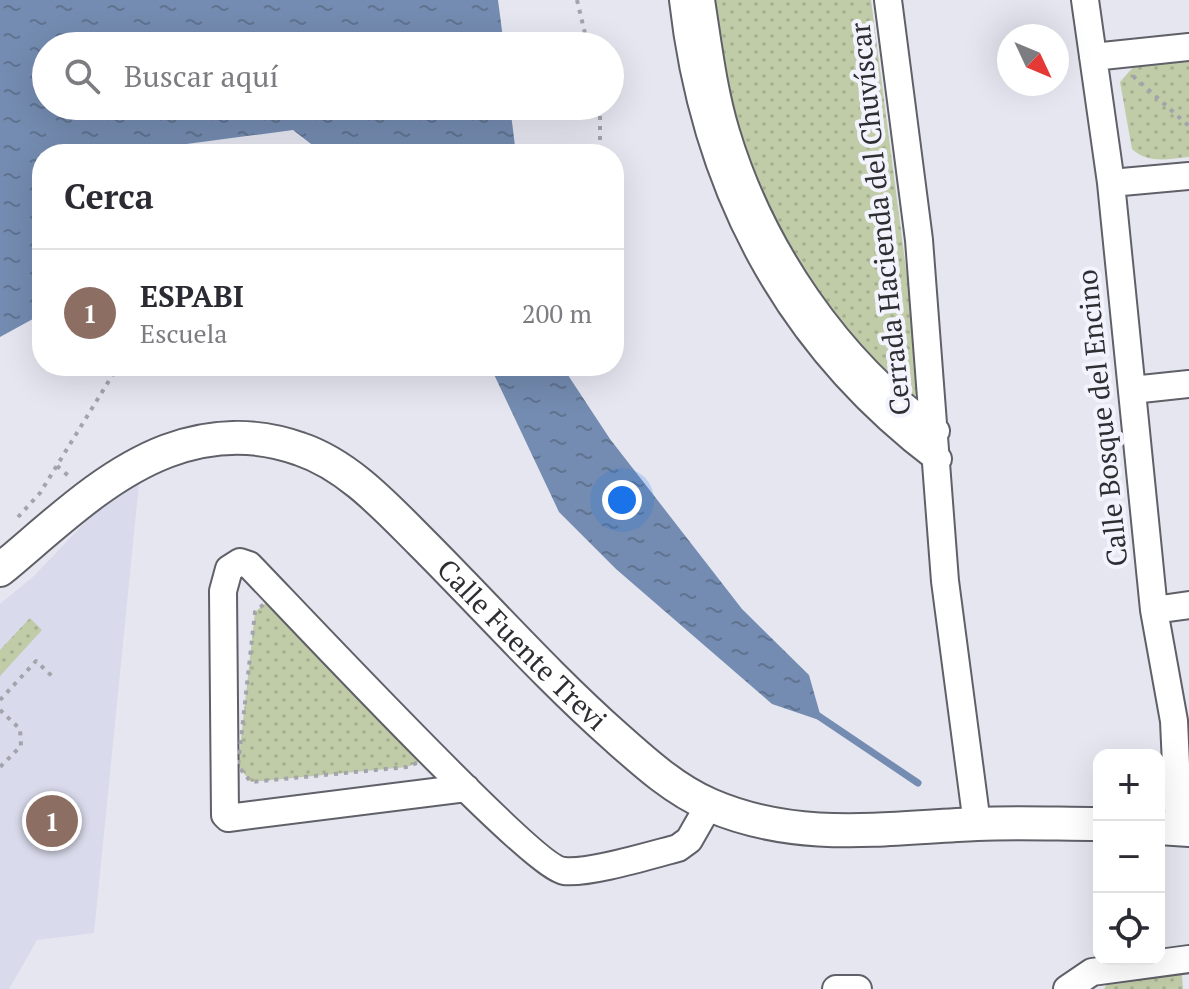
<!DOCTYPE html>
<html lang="es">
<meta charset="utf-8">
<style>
body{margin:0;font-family:"PT Serif",serif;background:#f2f2f3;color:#2b2b33}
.controls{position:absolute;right:24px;bottom:24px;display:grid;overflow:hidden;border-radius:16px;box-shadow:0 8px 32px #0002}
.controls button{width:72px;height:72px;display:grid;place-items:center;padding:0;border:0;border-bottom:2px solid #e1e1e2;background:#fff;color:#2b2b33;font:40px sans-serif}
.compass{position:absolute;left:997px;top:24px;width:72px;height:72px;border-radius:50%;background:#fff;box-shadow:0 8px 32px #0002;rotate:134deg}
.you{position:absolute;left:622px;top:500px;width:28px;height:28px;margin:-20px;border:6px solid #fff;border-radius:50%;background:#1a73e8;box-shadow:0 0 0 12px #1a73e833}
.badge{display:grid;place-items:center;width:52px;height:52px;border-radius:50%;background:#cf4817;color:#fff;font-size:26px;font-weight:700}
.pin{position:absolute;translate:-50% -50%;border:4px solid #fff;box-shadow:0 2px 8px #0006}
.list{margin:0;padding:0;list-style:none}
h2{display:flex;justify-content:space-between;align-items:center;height:104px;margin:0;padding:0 32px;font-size:34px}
h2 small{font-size:26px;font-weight:400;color:#7c7c81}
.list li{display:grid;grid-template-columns:52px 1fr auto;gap:24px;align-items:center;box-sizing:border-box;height:128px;padding:0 32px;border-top:2px solid #e1e1e2}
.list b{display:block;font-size:30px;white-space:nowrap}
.list p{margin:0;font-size:26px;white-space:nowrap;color:#7c7c81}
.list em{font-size:26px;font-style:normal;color:#7c7c81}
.icon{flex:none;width:44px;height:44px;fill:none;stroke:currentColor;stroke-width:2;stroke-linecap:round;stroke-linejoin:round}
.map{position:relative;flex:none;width:1189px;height:989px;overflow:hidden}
.search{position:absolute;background:#fff;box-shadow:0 8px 32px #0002;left:32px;top:32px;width:592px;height:88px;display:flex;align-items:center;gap:20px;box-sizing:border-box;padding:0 28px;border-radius:44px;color:#7c7c81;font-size:30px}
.panel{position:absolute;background:#fff;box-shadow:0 8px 32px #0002;left:32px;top:144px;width:592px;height:232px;border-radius:32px}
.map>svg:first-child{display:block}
</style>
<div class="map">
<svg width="1189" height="989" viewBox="0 0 1189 989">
<defs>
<pattern id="park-dots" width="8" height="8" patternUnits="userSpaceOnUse" patternTransform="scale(2)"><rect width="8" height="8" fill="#c0cba7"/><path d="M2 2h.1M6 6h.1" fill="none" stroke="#a5af90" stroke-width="1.8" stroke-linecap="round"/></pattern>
<pattern id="water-ripples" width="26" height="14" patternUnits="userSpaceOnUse" patternTransform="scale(2)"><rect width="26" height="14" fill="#748cb1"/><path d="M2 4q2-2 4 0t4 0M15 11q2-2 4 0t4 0" fill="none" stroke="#607391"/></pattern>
</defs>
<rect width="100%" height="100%" fill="#e5e6f0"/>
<!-- built -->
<path fill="#d9daeb" d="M139,483L94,933L37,940L9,989H0V604L34,576L92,515Z"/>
<!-- park -->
<path fill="url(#park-dots)" d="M711,0H871L921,384L912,401L907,400L824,305L785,243L747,161L726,97Z
M1189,59V157C1168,159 1148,164 1132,149L1120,82L1136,64Z
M271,598L423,753L419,762L407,767L251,782L238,766L255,612Z
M30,618L42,630L0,676V650Z
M1181,964L1183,989H1104L1116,970Z"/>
<!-- water -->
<path fill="url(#water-ripples)" d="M0,0H498L504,46H46V106H510L516,154H324L293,130L179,145L171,154H42V314L0,337Z
M490,366H562L610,439L742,609L809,675L822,721L772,704L616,569L559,512Z"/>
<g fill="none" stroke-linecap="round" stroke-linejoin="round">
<!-- stream -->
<path stroke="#748cb1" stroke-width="7" d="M817,715L918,783"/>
<defs>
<path id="minor" d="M683,0C704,187 786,344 938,459
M701,0C708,44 713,89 726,132C761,248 837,361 936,431
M888,0L919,240L945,581L977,824
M1085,0L1111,183L1154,610L1174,721L1179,830
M1093,57L1189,47
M1111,183L1189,176
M1132,390L1189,384
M1154,610L1189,605
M466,788L228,818L225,815L223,591L229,569L240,562L249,565C289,606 533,868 564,871C589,874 651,855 678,848L689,840L709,805
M836,989H858
M1067,989L1092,972L1189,959"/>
<g id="tertiary">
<path id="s1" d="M0,570C52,527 104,475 167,451C210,435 256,433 300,449C348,465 386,507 421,542C486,607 548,677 617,738C645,763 675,790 710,805C798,843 885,828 977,824C1017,822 1058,824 1099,824"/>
<path d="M1159,828L1189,830"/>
</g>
</defs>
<!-- minor casing -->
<use href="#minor" stroke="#5f6068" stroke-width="30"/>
<!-- tertiary casing -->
<use href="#tertiary" stroke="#5f6068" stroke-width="36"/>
<!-- path -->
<path stroke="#a2a3ab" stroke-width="4" stroke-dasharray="4 6" stroke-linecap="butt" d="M577,0L588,46
M1133,76L1189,126
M600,106V154
M57,466L71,478
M18,517L40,493L118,366
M271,598L284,605L423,753L419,762L407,767L251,782L238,766L255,612Z
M0,700L36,661L53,677
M0,710L20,729L21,746L0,767"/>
<!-- minor -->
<use href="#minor" stroke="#fff" stroke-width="26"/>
<!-- tertiary -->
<use href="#tertiary" stroke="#fff" stroke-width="32"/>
</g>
<g text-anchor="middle" stroke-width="8" stroke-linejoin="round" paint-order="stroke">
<!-- street labels -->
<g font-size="28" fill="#2e2e32" stroke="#f2f3fd">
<text transform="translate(880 219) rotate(-96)" y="10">Cerrada Hacienda del Chuvíscar</text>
<text transform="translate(1102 418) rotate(-96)" y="10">Calle Bosque del Encino</text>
<text dy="10" stroke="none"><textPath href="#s1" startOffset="640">Calle Fuente Trevi</textPath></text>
</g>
</g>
</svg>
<div class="controls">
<button>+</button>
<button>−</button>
<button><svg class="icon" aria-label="locate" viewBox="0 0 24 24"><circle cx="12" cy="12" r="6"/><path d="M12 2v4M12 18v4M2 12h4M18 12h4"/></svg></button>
</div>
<svg class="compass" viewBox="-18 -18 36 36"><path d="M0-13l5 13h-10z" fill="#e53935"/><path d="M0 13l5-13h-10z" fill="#7c7c81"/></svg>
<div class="you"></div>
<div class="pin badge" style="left:52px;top:821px;background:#8d6e63">1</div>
<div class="search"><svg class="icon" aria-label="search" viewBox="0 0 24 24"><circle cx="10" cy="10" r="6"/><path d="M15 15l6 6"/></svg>Buscar aquí</div>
<section class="panel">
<h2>Cerca<small></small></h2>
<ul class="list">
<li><span class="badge" style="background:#8d6e63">1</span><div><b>ESPABI</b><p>Escuela</p></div><em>200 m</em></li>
</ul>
</section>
</div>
